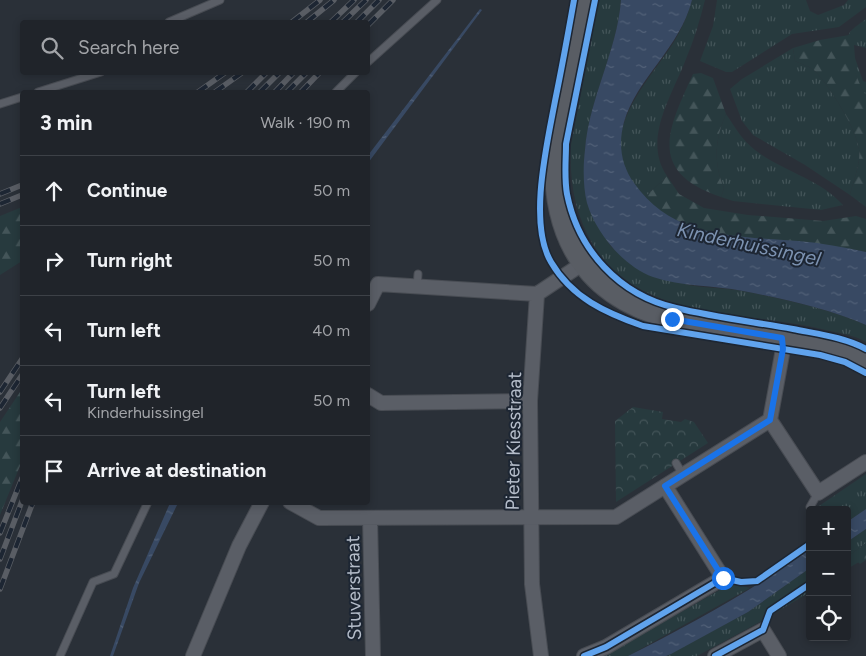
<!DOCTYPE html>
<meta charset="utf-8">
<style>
body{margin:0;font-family:Figtree,sans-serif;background:#282c32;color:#f1f3f6}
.controls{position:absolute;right:15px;bottom:15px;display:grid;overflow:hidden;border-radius:5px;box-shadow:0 2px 8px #0003}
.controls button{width:45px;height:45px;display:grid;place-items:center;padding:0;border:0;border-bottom:1px solid #3d4147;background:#20242a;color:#f1f3f6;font:25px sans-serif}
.stop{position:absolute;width:15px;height:15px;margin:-11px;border:4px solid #1a73e8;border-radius:50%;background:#fff}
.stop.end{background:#1a73e8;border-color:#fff;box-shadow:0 1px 5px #0008}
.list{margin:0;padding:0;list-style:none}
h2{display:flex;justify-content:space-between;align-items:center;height:65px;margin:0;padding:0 20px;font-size:21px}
h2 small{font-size:16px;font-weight:400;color:#a2a4a8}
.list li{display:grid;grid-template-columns:32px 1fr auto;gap:15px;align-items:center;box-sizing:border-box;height:70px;padding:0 20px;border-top:1px solid #3d4147}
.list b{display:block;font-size:19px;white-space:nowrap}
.list p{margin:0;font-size:16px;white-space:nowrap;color:#a2a4a8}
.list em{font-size:16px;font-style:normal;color:#a2a4a8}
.icon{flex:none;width:28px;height:28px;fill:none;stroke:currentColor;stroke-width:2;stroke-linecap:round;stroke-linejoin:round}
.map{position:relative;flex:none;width:866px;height:656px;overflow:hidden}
.search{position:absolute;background:#20242a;box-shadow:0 2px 8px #0003;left:20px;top:20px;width:350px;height:55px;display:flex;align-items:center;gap:12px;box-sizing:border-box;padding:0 18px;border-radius:5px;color:#a2a4a8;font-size:19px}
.panel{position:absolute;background:#20242a;box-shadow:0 2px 8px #0003;left:20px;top:90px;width:350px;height:415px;border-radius:5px}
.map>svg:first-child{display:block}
</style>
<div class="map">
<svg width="866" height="656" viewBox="0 0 866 656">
<defs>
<pattern id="grass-tufts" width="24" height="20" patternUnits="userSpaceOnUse" patternTransform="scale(1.25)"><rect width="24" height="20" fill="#273a3e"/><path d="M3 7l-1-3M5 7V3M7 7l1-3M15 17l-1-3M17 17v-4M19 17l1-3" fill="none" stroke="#445559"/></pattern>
<pattern id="forest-firs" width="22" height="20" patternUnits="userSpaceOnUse" patternTransform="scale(1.25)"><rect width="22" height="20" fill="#273a3e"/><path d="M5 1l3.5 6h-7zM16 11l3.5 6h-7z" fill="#445559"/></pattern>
<pattern id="park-crowns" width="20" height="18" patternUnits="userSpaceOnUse" patternTransform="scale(1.25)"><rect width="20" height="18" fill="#273a3e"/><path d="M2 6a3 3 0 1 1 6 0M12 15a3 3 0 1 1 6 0" fill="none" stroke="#445559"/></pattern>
<pattern id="water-ripples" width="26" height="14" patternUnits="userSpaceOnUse" patternTransform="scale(1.25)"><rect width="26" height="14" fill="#384963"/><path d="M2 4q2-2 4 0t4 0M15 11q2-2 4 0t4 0" fill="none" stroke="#526178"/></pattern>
</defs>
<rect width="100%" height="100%" fill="#2a3038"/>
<!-- grass -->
<path fill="url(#grass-tufts)" d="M599,0H621C617,52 589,98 585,151C582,184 588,209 605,237C608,241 610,247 614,249C623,257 670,279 682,283C700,289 723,287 742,291C784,299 827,308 866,325V342C854,335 839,333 826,330C748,310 643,323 594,246C575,215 569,181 571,145Z
M692,0H705C700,20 694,40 686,59C672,96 642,139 667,176L644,198C637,188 628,177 624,166C606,123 653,75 674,42C682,28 688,15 692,0Z
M717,0H806L810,11L818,15L844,5L848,0H866V7L839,27L792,34L732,72H726L700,61L713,26Z
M866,19V48L854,45L855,58L863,81L866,82V96C859,84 841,44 850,32C854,27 861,23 866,19Z
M793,48L795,61C801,64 811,67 815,71C830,87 856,128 859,149C861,164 853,181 850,195L805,165L753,135L742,121L730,89L742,79Z
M726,114C735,127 742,140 755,150C782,171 820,179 843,205L821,210L733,201L721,197L724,188C713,162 715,139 726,114Z
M866,474V509L847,522V510H817L816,508Z
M866,529V543L850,555L859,562L847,569V542Z
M810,568V592L767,618L697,656H666L748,612Z
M732,583L750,588L628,656H604Z"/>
<!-- forest -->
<path fill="url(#forest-firs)" d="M849,35C850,58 855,77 866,96V207L850,195C853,181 861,164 859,149C856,128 830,87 815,71C811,67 801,64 795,61L793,48L820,40Z
M701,73L713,78L726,114C715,139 713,162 724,188L721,197C646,172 668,129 693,74Z
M667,176L679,194L704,208L748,215L823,221L856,216L866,219V252C794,237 701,252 644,198Z
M22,207V261L0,275V216Z
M22,389V461L0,515V422Z"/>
<!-- park -->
<path fill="url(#park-crowns)" d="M633,407L663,412L662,419L681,422L685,419L694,422L708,443L616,502L615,421Z
M866,543V560L860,564L858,562L855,563L850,555Z"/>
<!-- water -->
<path fill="url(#water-ripples)" d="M621,0H692C680,48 636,79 624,122C618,144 621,165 634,183C673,239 737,236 798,241C821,243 844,247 866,252V325C827,308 784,299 743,291C713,285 682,287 653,277C623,266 596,233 587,203C583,187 583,166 585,150C589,98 617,52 621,0Z
M480,9L482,10L479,14L368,163L369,154Z
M170,503H178L139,583L113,656H110L133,588Z
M866,509V529L847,542V522Z
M810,549V568L748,612L671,654L666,656H628C691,624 752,591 810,549Z"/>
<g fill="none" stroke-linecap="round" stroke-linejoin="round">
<defs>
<path id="service" d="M169,22L220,0
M368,62L437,0
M38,92L101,72
M336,92L356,72
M0,104L22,97
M417,287L418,274
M676,463L683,475
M810,507L818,493
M60,656L93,582L114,574L148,502"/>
<path id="minor" d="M537,294L530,401L532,584L541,656
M537,294L582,264
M368,304L378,284L537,294
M368,395L381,403L530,401
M770,420L818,493L866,462
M290,502L319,518L616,517L770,420L783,349L782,338
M370,518L373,656
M193,656L239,546L262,502
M584,656L606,647L723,578L665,486
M715,656L763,630L779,656"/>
<path id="secondary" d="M584,0L555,149C551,237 585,297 673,319C737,336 805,333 866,361"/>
</defs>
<!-- service casing -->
<use href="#service" stroke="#484c53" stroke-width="9"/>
<!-- minor casing -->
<use href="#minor" stroke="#484c53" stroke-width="16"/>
<!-- secondary casing -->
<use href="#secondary" stroke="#484c53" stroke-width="22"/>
<!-- service -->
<use href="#service" stroke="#5a5e66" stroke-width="7"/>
<!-- minor -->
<use href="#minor" stroke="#5a5e66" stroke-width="14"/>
<!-- secondary -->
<use href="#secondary" stroke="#595d64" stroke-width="20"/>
<defs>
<path id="rail" d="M292,22L320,0
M307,22L334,0
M331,22L354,0
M343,22L366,0
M357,22L379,0
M368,25L393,0
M198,92L226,72
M215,92L243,72
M247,92L267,72
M260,92L280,72
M275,92L294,72
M287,92L307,72
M301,92L320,72
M0,194L22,185
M0,204L22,195
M0,392L22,359
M0,408L22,375
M0,533L22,478
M0,559L22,501
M0,589L33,502"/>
</defs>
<!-- rail casing -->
<use href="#rail" stroke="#595d64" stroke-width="5.5"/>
<!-- rail -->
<use href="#rail" stroke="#1d2633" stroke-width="4" stroke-dasharray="11" stroke-linecap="butt"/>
<defs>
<path id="cycleway" d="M574,0C568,34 562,67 555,101C547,144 528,223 551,262C572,298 606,313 643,326L820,355L845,362L866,373
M595,0L566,144C566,160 564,177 567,194C578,250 619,295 676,308C714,317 754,322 793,329C817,334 844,337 866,349
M584,656L606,647L723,578L741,582L757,581L810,544
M715,656L763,630L770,611L810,584"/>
</defs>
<!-- cycleway casing -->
<use href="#cycleway" stroke="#1d2633" stroke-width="9"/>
<!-- cycleway -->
<use href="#cycleway" stroke="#60a3ed" stroke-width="6"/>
</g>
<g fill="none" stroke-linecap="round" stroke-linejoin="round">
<!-- route -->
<path stroke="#1a73e8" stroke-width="6" d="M672,319L782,338L783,349L770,420L665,486L723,578"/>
</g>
<g text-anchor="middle" stroke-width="4" stroke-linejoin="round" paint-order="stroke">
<!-- street labels -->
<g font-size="19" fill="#b4bcc9" stroke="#1d2633">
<text transform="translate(513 441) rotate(-89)" y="7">Pieter Kiesstraat</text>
<text transform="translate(353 588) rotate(-91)" y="7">Stuverstraat</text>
</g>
<!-- water labels -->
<g font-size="20" font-style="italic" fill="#7c92b1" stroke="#1d2633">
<text transform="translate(749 244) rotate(12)" y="7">Kinderhuissingel</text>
</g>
</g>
</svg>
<div class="controls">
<button>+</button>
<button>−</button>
<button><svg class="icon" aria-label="locate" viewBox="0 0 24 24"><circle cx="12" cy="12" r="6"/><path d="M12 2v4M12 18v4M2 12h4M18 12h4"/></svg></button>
</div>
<div class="stop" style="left:723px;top:578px"></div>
<div class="stop end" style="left:672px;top:319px"></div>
<div class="search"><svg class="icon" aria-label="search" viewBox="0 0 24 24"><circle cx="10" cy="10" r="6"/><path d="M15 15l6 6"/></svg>Search here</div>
<section class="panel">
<h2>3 min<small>Walk · 190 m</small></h2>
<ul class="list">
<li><svg class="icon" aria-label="ahead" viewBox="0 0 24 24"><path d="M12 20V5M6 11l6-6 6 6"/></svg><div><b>Continue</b></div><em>50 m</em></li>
<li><svg class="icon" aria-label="right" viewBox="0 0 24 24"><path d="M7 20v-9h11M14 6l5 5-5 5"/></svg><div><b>Turn right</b></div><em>50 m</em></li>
<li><svg class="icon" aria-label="left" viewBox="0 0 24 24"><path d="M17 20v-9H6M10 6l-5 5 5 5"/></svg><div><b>Turn left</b></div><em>40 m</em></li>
<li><svg class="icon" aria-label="left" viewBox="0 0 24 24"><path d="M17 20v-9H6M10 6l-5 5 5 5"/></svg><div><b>Turn left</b><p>Kinderhuissingel</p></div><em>50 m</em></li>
<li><svg class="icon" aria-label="arrive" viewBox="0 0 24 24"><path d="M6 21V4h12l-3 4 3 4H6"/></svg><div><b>Arrive at destination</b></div></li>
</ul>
</section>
</div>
